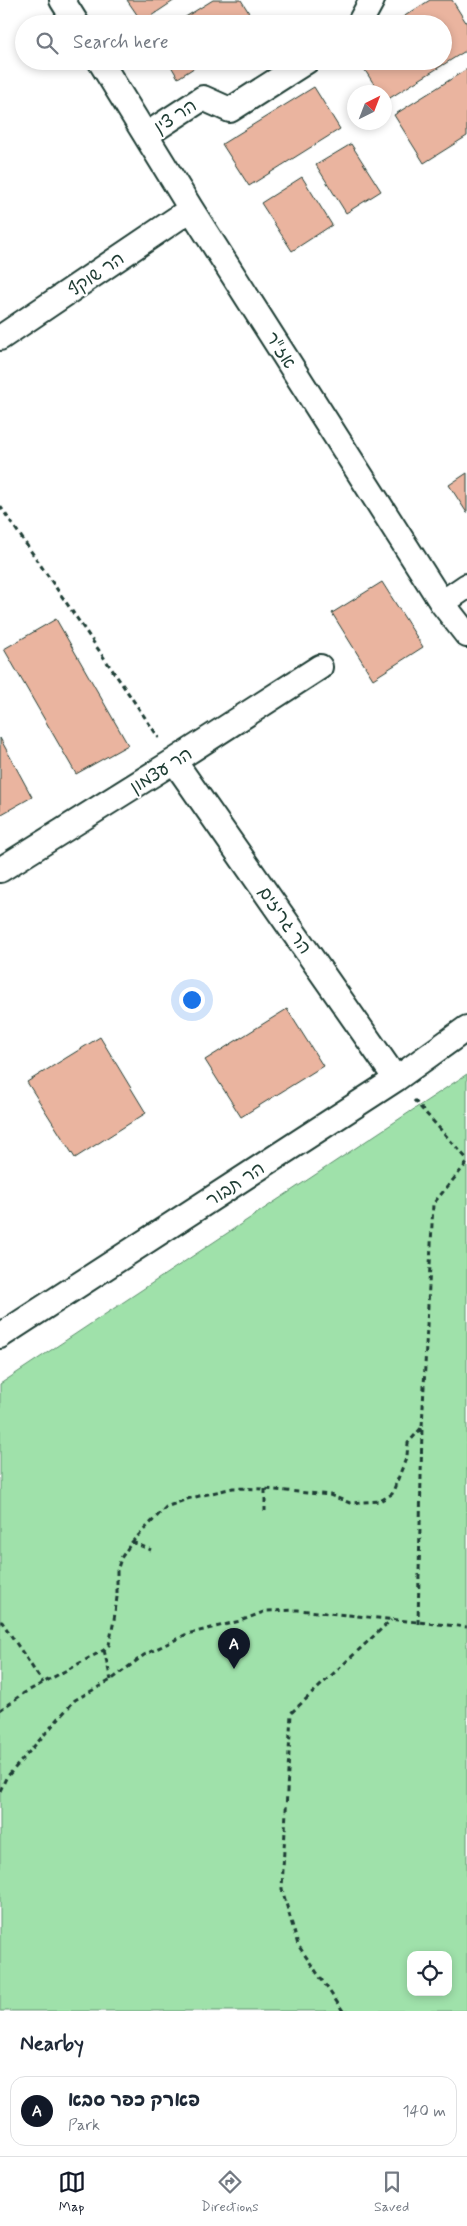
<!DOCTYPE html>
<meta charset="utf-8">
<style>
body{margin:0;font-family:Mynerve,"Playpen Sans Hebrew",sans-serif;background:#f2f2f3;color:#1f2937}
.controls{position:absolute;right:15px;bottom:15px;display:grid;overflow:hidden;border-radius:10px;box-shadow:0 2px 8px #0003}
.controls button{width:45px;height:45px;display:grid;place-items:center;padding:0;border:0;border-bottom:1px solid #e0e1e3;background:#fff;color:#1f2937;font:25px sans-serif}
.compass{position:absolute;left:347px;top:85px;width:45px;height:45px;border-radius:50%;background:#fff;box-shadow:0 2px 8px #0003;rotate:42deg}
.you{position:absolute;left:191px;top:999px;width:18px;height:18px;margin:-12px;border:4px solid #fff;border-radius:50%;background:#1a73e8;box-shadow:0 0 0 8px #1a73e833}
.badge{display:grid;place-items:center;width:32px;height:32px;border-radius:50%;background:#111827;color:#fff;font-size:16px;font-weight:700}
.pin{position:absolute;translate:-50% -41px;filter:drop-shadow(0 1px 2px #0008)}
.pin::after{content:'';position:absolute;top:26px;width:18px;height:15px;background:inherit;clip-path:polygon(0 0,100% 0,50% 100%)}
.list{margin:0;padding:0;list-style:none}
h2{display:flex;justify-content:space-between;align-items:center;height:65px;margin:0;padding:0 20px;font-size:21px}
h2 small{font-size:16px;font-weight:400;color:#747a83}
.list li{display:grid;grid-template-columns:32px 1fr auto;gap:15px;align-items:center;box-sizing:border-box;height:70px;margin:0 10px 10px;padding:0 10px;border:1px solid #e0e1e3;border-radius:15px}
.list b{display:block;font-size:19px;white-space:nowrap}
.list p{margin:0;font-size:16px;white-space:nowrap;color:#747a83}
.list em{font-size:16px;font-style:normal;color:#747a83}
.icon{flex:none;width:28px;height:28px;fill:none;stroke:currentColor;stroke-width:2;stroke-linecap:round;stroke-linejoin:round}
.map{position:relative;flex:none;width:467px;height:2011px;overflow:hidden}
.search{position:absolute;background:#fff;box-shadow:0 2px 8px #0003;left:15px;right:15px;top:15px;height:55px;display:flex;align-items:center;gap:12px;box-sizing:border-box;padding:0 18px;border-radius:28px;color:#747a83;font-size:19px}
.sheet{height:145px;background:#fff}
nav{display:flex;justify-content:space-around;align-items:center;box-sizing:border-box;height:70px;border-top:1px solid #e0e1e3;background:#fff;font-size:14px;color:#747a83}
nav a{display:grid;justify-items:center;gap:2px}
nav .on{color:#111827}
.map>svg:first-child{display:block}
</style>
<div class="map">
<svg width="467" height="2011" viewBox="0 0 467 2011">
<rect width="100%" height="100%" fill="#fff"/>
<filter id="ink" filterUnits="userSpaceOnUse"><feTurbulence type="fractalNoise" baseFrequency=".02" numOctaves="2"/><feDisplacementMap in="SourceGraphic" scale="10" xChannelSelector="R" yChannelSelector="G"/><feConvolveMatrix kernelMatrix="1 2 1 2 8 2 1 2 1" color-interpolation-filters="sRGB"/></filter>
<g filter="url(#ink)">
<!-- green -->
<path fill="#9fe1aa" stroke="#5f8f6f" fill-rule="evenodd" d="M467,1074V2011H0V1384ZM411,1955H448V1992H411Z"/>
<!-- building -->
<path fill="#eab49f" stroke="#1f3d34" d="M127,0H175L142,22Z
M213,0H241L256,24H174Z
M430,0H452L467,24V50L385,101L384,92H379L359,61H443V24H392Z
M168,61H205L178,78Z
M467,69V136L424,163L394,115Z
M314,87L340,129L249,186L222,144Z
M351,144L381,191L346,213L316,165Z
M302,177L332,225L292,251L261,203Z
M467,473V513L449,485Z
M382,582L423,647L373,679L332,613Z
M56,619L128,745L76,774L4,649Z
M0,738L32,797L0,815Z
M287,1009L323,1066L241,1117L205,1060Z
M100,1037L146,1113L75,1158L27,1082Z"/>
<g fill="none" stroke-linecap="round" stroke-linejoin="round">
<defs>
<path id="street" d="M62,0L77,24
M359,24L372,0
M100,61L191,209L442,603L467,635
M146,135L203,98L230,110L307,61
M0,338L191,209
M442,603L467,586
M174,761L396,1079
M0,870L174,761L320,667
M0,1336L396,1079L467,1028"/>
</defs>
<!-- street casing -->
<use href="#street" stroke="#1f3d34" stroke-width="28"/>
<!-- path -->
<path stroke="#1f3d34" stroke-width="3" stroke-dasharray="5 4" stroke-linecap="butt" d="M0,506L159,738
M414,1100L467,1159
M265,1489V1511
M132,1542L151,1550
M0,1622H2L43,1683
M418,1624L422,1427L433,1204L467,1163
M104,1650L111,1680
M0,1710L24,1693L104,1650L109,1645L114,1620L117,1597V1571L121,1558L132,1542L166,1507L187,1499L233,1488L265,1489L330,1495L350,1503L380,1501L392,1494L407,1456L408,1443L422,1427
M0,1791L6,1778L75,1700L111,1680L144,1655L187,1634L240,1621L266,1611L298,1610L467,1627
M343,2011L298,1945L282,1889L291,1713L391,1620"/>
<!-- street -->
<use href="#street" stroke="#fff" stroke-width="24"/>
</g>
</g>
<g text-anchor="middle" stroke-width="4" stroke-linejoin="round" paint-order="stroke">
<!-- street labels -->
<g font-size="18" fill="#1f3d34" stroke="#fff">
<text transform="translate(175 116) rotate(-33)" y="6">הר צין</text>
<text transform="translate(96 274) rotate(-34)" y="6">הר שוקף</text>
<text transform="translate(281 350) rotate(57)" y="6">אז"ר</text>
<text transform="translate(161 770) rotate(-32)" y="6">הר עצמון</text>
<text transform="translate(285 920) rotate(55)" y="6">הר גריזים</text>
<text transform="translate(235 1184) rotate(-33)" y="6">הר תבור</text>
</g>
</g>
</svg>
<div class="controls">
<button><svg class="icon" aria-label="locate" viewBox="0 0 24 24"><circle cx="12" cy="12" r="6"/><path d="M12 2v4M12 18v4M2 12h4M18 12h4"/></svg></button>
</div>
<svg class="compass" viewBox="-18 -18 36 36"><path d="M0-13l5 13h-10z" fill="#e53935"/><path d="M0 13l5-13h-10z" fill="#747a83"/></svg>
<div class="you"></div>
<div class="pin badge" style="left:234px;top:1669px">A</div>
<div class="search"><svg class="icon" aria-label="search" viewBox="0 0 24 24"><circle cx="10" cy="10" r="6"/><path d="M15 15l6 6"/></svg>Search here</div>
</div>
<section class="sheet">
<h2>Nearby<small></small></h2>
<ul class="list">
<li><span class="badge">A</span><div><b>פארק כפר סבא</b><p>Park</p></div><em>140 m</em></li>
</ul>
</section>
<nav>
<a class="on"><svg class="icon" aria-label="map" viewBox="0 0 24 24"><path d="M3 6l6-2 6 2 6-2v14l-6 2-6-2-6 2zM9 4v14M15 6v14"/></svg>Map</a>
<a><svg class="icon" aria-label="directions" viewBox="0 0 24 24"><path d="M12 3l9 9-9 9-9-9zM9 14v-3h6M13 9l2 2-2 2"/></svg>Directions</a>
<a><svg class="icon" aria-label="saved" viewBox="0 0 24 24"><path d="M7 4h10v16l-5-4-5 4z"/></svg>Saved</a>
</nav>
